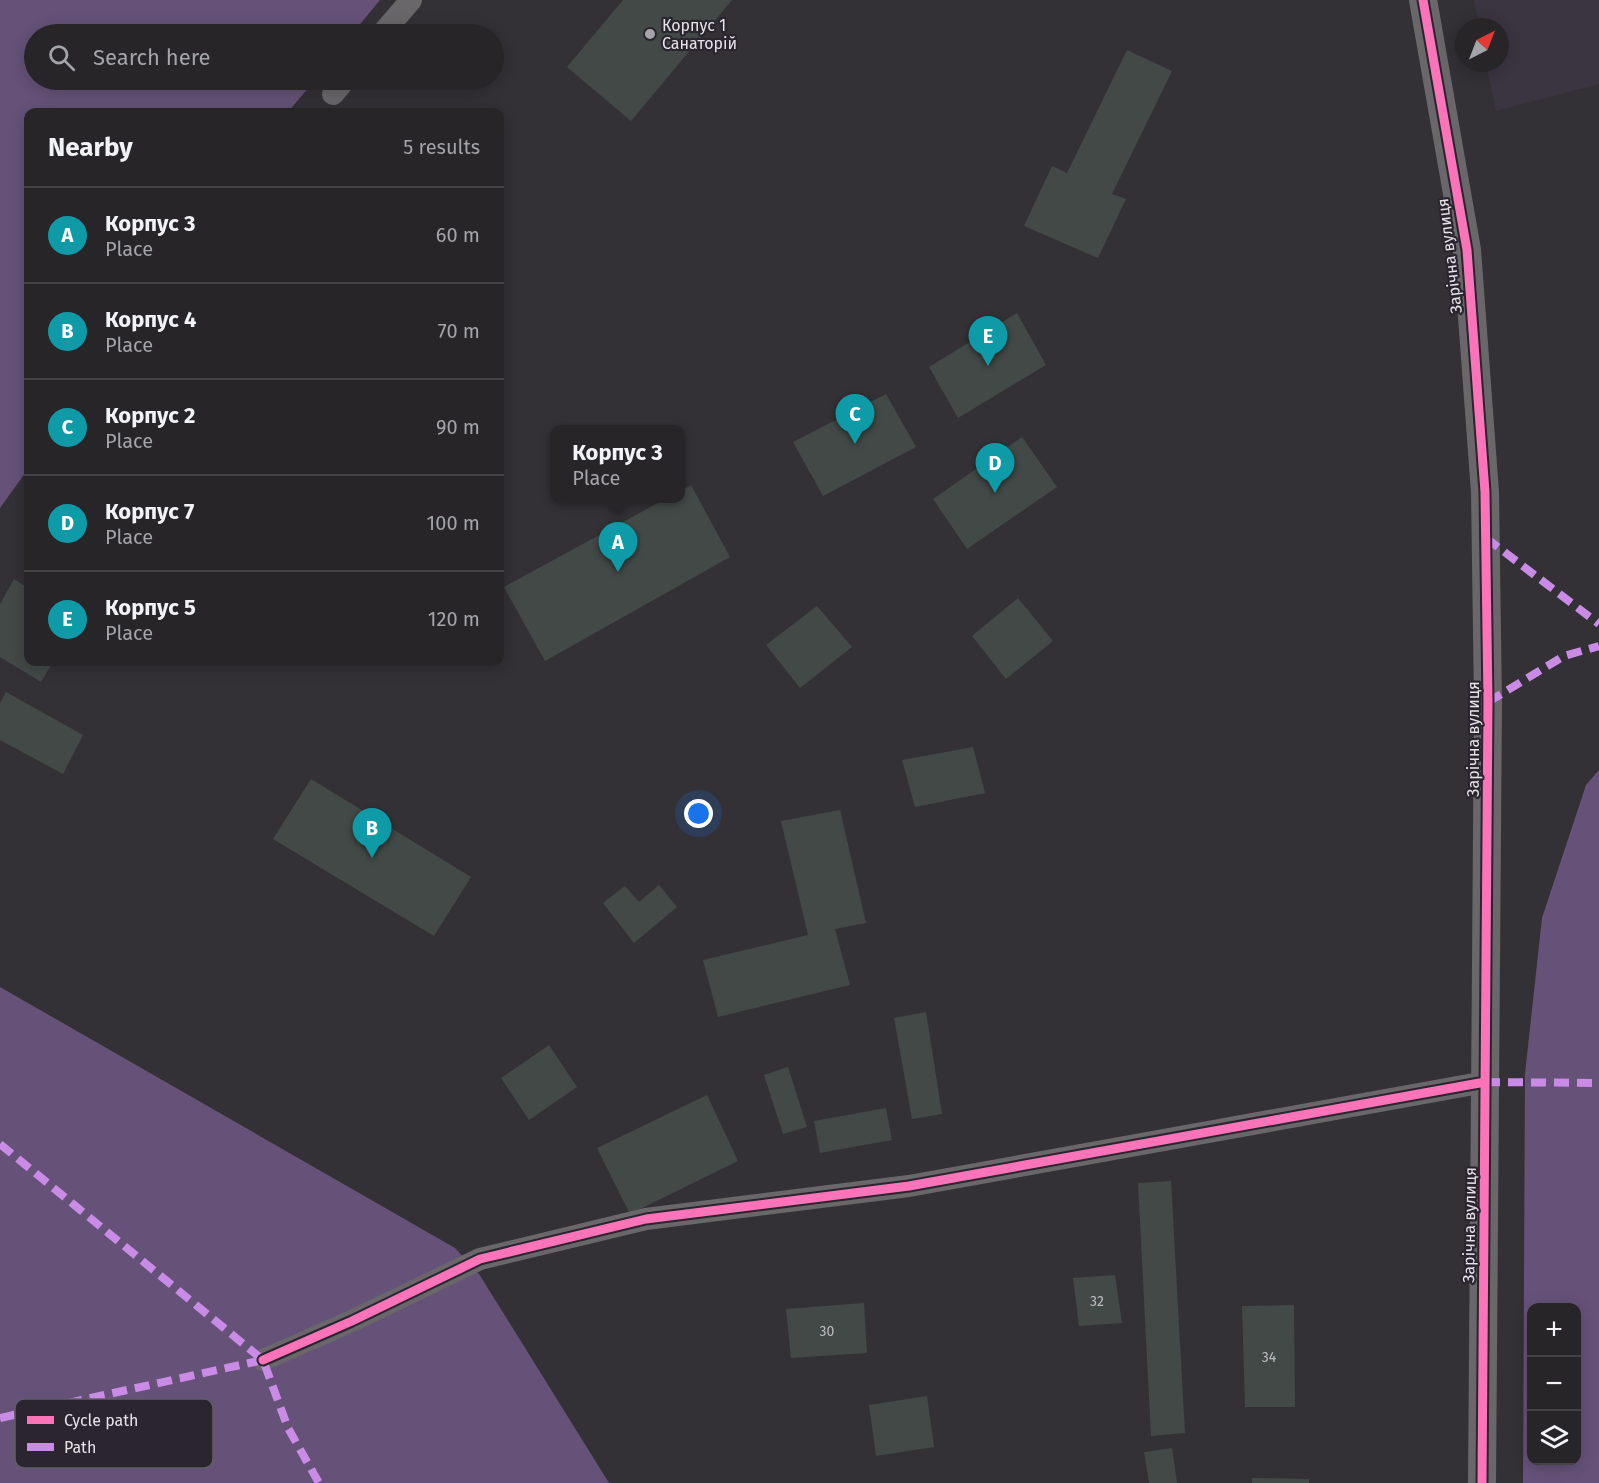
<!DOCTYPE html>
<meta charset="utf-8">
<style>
body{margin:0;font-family:"Fira Sans",sans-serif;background:#2f2d30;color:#f1f3f6}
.controls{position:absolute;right:18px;bottom:18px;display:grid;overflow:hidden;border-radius:12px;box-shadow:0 3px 15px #0003}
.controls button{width:54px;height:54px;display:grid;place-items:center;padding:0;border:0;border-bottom:2px solid #434245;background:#272528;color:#f1f3f6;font:30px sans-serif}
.compass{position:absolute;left:1455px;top:18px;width:54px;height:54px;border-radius:50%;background:#272528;box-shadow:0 3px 15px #0003;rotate:42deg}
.you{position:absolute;left:699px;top:814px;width:21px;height:21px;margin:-15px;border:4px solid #fff;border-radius:50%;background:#1a73e8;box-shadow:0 0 0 9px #1a73e833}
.badge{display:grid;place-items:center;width:39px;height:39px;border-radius:50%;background:#a8a5aa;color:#fff;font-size:20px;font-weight:700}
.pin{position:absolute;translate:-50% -50px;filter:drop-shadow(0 2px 3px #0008)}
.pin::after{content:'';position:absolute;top:32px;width:21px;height:18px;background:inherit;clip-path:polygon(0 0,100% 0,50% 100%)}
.popup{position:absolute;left:550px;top:425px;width:135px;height:78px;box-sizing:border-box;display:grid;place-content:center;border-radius:12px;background:#272528;filter:drop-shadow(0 2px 4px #0005);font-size:20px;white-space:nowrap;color:#a4a5a8}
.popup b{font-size:22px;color:#f1f3f6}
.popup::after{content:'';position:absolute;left:50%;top:100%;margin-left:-12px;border:12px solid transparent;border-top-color:#272528}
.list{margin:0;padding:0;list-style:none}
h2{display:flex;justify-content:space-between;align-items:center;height:78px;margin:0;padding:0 24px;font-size:26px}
h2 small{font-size:20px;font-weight:400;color:#a4a5a8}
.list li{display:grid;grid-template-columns:39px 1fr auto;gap:18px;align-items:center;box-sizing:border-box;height:96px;padding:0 24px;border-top:2px solid #434245}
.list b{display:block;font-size:22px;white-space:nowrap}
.list p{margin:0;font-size:20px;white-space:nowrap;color:#a4a5a8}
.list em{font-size:20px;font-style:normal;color:#a4a5a8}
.icon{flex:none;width:33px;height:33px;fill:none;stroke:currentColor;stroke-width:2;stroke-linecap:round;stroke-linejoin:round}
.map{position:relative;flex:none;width:1599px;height:1483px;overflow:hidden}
.search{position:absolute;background:#272528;box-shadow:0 3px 15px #0003;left:24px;top:24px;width:480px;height:66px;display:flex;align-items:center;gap:15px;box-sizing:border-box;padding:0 21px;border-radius:33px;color:#a4a5a8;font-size:22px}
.panel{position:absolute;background:#272528;box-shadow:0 3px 15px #0003;left:24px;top:108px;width:480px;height:558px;border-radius:12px}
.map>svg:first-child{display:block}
</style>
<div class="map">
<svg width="1599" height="1483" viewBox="0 0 1599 1483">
<rect width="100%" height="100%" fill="#343136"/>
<!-- built -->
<path fill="#3b3441" d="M1474,0H1599V84L1496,111L1486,63H1500V27H1480Z"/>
<!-- forest -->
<path fill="#665279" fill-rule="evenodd" d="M0,0H380L352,34H34V80H315L288,112H28V469L0,508Z
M1599,770V1483H1523L1525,1074L1542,918L1586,785ZM1532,1308H1576V1460H1532Z
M0,987L455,1248L479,1274L609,1483H0Z"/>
<!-- building -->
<path fill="#424947" d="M623,0H732L631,121L567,67Z
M1127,50L1172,71L1112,194L1126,199L1098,258L1024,226L1052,166L1067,173Z
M1017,313L1046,365L958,418L929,367Z
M886,394L916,447L823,496L793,442Z
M1022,437L1057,487L967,549L933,499Z
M691,485L730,557L545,661L504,587L667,498H681V491Z
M14,579L28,588V662H53L41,682L0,657V604Z
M1018,598L1053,641L1006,679L972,636Z
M817,606L852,647L800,688L766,645Z
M6,692L83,735L63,774L0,740V703Z
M973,747L985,793L915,807L902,760Z
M311,779L471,877L434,936L273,839Z
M840,810L866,923L835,929L850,985L718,1017L703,960L808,935L781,821Z
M659,885L677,907L634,943L603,903L625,886L639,902Z
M926,1012L942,1114L912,1119L894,1018Z
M549,1045L577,1087L529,1120L501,1078Z
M788,1067L807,1127L783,1134L764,1075Z
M707,1095L738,1161L630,1214L597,1148Z
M886,1108L892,1140L820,1153L814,1121Z
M1171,1181L1185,1433L1151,1436L1138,1183Z
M1115,1275L1122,1323L1079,1326L1073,1278Z
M864,1303L867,1353L791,1358L786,1309Z
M1294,1305L1295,1407H1245L1242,1306Z
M927,1396L934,1447L876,1456L869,1405Z
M1172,1448L1177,1483H1149L1144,1452Z
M1252,1478L1309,1479V1483H1252Z"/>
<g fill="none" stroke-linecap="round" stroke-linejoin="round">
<!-- minor -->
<path stroke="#69676a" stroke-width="22" d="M382,34L411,0
M333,94L345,80
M263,1360L352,1321L480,1259L646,1219L909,1186L1485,1082"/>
<!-- tertiary -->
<path stroke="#69676a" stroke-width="28" d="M1423,0L1467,250L1485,492L1488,702L1482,1483"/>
<!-- quiet -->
<path stroke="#ca8be6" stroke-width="8" stroke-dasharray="15 8" stroke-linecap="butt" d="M1486,538L1599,624
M1488,702L1564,656L1599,646
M1485,1082L1599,1083
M0,1144L263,1360L288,1428L319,1483
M0,1418L263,1360"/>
<defs>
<path id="cycleway" d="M1423,0L1467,250L1485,492L1488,702L1482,1483
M263,1360L352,1321L480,1259L646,1219L909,1186L1485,1082"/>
</defs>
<!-- cycleway casing -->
<use href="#cycleway" stroke="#2a252e" stroke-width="13"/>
<!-- cycleway -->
<use href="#cycleway" stroke="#fb73b8" stroke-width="9"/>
</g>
<!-- markers -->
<circle fill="#a8a5aa" stroke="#2a252e" stroke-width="2" cx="650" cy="34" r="6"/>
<g text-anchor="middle" stroke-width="4.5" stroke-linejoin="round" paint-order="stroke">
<!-- number labels -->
<g font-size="14" fill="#bdbcc0">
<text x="1097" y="1306">32</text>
<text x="827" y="1336">30</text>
<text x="1269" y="1362">34</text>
</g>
<!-- poi labels -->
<g font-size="16" fill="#e6e3e9" stroke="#2a252e" text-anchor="start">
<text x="662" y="31">Корпус 1<tspan x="662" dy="18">Санаторій</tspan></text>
</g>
<!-- street labels -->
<g font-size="16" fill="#e6e3e9" stroke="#2a252e">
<text transform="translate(1449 256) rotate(-97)" y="6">Зарічна вулиця</text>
<text transform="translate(1473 739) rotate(-90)" y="6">Зарічна вулиця</text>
<text transform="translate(1469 1225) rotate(-89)" y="6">Зарічна вулиця</text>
</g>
</g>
<!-- legend -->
<rect x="15" y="1399" width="198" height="69" rx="9" fill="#2a252e" stroke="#625e66" stroke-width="1.5"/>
<rect x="27" y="1416" width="27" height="8" fill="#fb73b8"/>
<rect x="27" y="1443" width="27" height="8" fill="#ca8be6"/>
<g font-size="16" fill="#e6e3e9">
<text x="64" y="1426">Cycle path</text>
<text x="64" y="1453">Path</text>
</g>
</svg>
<div class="controls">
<button>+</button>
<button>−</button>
<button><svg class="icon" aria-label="layers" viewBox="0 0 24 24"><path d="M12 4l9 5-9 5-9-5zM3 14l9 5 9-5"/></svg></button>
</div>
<svg class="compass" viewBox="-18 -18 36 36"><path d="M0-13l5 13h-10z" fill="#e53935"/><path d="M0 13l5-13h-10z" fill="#a4a5a8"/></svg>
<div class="you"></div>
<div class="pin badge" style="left:618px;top:572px;background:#0f9aa8">A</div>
<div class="popup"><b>Корпус 3</b>Place</div>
<div class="pin badge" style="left:372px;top:858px;background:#0f9aa8">B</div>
<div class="pin badge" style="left:855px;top:444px;background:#0f9aa8">C</div>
<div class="pin badge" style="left:995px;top:493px;background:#0f9aa8">D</div>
<div class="pin badge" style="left:988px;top:366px;background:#0f9aa8">E</div>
<div class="search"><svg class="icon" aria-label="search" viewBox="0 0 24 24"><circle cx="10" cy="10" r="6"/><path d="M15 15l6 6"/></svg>Search here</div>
<section class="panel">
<h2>Nearby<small>5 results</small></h2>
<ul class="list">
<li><span class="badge" style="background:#0f9aa8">A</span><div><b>Корпус 3</b><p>Place</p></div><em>60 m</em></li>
<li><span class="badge" style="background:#0f9aa8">B</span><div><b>Корпус 4</b><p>Place</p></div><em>70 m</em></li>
<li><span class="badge" style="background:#0f9aa8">C</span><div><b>Корпус 2</b><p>Place</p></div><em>90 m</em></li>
<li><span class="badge" style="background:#0f9aa8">D</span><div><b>Корпус 7</b><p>Place</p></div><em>100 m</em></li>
<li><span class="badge" style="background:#0f9aa8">E</span><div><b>Корпус 5</b><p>Place</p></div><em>120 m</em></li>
</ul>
</section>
</div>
